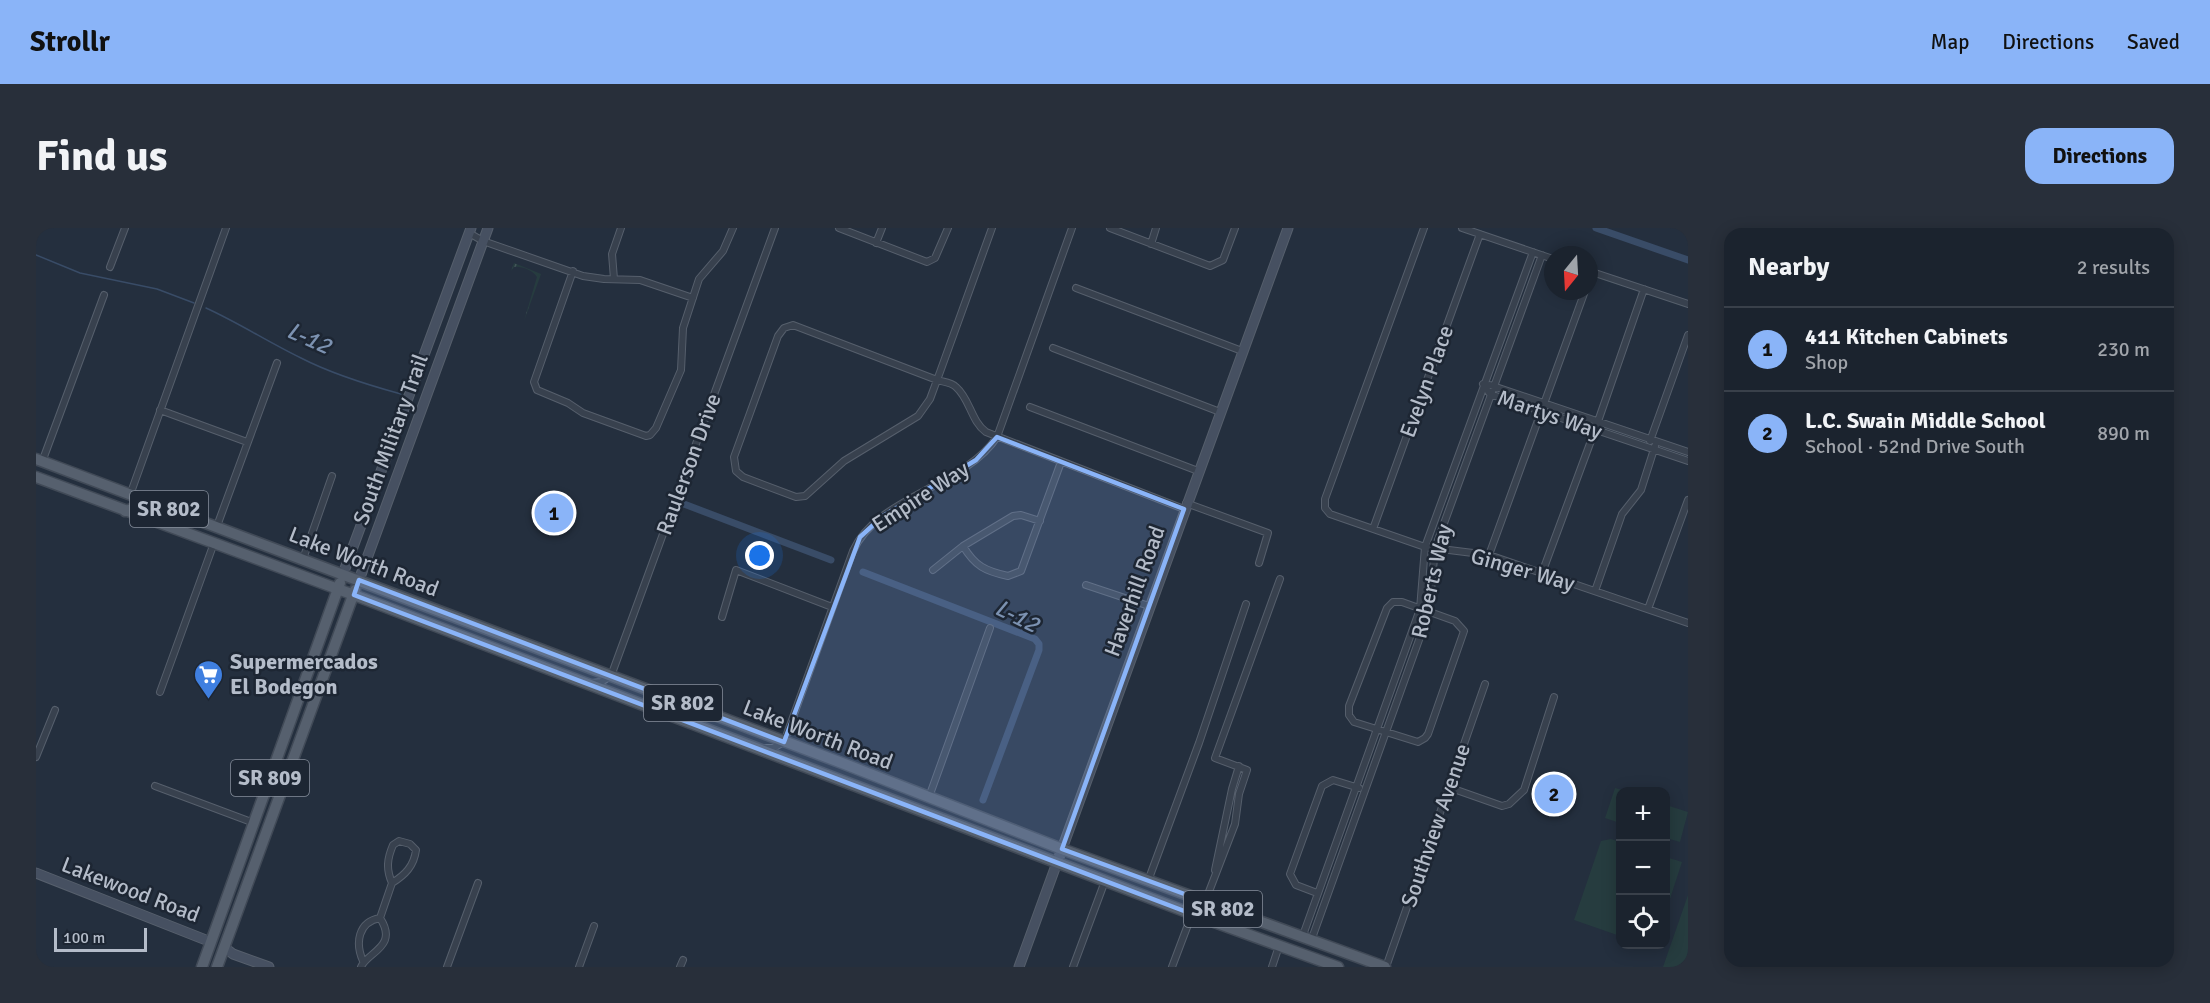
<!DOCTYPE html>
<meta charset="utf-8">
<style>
body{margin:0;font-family:Signika,sans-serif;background:#282f3a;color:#f1f3f6}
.controls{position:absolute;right:18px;bottom:18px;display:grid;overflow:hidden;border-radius:12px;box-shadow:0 3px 15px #0003}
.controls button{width:54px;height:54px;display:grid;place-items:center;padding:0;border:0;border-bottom:2px solid #39404a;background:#1b232e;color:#f1f3f6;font:30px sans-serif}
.compass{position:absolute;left:1508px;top:18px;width:54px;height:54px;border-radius:50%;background:#1b232e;box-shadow:0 3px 15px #0003;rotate:198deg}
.scale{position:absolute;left:18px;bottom:15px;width:93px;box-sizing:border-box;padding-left:6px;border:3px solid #b4bcc9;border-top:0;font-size:16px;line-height:21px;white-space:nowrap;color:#b4bcc9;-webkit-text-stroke:4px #1d2633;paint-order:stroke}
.you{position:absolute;left:724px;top:328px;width:21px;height:21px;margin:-15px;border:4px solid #fff;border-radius:50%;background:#1a73e8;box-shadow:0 0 0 9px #1a73e833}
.badge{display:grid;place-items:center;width:39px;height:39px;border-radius:50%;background:#8ab4f8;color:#111;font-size:20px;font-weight:700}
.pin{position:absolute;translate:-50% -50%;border:3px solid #fff;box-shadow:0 2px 6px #0006}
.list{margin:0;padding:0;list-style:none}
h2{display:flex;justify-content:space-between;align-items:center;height:78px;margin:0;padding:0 24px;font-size:26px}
h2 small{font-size:20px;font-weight:400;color:#a0a4aa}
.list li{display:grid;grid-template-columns:39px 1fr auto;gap:18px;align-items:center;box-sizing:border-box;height:84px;padding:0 24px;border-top:2px solid #39404a}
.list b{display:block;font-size:22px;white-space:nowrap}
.list p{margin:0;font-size:20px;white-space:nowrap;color:#a0a4aa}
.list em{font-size:20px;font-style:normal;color:#a0a4aa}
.icon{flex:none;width:33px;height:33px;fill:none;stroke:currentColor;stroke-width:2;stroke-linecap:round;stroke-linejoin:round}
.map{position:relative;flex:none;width:1652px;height:739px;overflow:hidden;border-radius:18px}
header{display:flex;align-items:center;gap:36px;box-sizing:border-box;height:84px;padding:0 30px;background:#8ab4f8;color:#111}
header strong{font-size:28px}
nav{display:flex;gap:33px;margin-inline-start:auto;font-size:21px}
.intro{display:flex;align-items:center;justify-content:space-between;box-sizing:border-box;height:144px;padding:0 36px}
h1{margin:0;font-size:42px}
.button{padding:15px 27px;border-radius:18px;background:#8ab4f8;color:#111;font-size:21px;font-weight:700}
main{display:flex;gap:36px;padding:0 36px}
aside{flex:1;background:#1b232e;border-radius:18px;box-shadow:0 3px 15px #0003}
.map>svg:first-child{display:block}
</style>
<header>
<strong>Strollr</strong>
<nav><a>Map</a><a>Directions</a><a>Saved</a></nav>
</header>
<div class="intro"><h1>Find us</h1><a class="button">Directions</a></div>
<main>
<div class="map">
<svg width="1652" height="739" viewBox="0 0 1652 739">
<defs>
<pattern id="grass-tufts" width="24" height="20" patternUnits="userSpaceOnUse" patternTransform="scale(1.5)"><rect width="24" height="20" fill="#263c3f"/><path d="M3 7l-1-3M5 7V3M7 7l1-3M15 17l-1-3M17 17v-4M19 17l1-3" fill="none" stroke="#435659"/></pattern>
</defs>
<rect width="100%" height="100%" fill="#242f3e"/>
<!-- grass -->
<path fill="url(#grass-tufts)" d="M478,35L505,46L488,93L501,49C497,42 485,38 478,39L475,43Z"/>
<!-- pitch -->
<path fill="#263c3f" d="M1579,560L1589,563L1584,564V595L1569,590Z
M1630,577L1652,584L1644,614L1630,610Z
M1575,611L1584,614V708L1538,692L1565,613Z
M1630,629L1646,634L1630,683Z
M1652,667V739H1627Z"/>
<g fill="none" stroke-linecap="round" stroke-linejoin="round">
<!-- stream -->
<path stroke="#394c67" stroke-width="1.5" d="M0,27L44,45L121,61L158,75
M170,80C203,95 232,114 265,130C296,146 332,157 365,166"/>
<!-- canal -->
<path stroke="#394c67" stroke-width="7" d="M1560,0L1652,32
M648,276L795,332
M827,344L999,411L1003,416V422L947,572"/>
<defs>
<path id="street" d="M803,0L891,34L899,30L912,0
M956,0L904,144L894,171L882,188L808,233L769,268L760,269L707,249L700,243L698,229L742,108L748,100L757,97L901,152C907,154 915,154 920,159C934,171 935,193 950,204L1148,281
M1074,0L1174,38L1187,32L1199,0
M1388,0L1289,271V280L1294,286L1389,319L1453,327L1652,395
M1426,0L1517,31
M433,5L447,13L547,48L568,51L604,52L657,70
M840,15L846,0
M1115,16L1120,0
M74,39L89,0
M537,43L498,154L501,162L532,175L547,185L610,208L614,207L620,200L645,142L647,100L663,51L687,23L697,0
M1553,43L1652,76
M578,51L576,26L585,0
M1040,60L1206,123
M1017,120L1184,184
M1447,156L1454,166L1652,233
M1454,157L1652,224
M994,179L1162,243
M124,182L211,214
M1614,213L1652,107
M6,234L68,67
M94,267L190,0
M1150,275L1232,305L1223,335
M181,298L241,135
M1337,301L1444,6
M927,318C939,338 949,343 972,348L985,343L1025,234
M1453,327L1549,63
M267,331L296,248
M897,342L927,318L977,288L985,287L1004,293
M1506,345L1559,202L1608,61
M1050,357L1113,378
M1559,363L1586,286L1605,262L1619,218
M1357,374H1366L1419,393L1428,403L1392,506L1389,510L1382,514L1318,494L1313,487V478L1351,380Z
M1612,381L1652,272
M686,389L700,342L796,379
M555,455L565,454L575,448L739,0
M124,464L178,315
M727,520H737L748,514L817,323C842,268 928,259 961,209L1036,0
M0,529L19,482
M119,558L218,595
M1412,559L1466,578L1473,576L1488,562L1518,469
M893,569L954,400
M1179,642L1196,561L1203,538
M1112,653L1163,515L1210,376
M1281,665L1260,657L1254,646L1286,558L1297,552L1323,560
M1169,674L1199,596L1203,566L1211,542L1179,530L1244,351
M1266,710L1384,381L1389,319L1497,24
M1275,713L1393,384L1399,320L1506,27
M327,733C319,715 322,694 344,690
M325,739C331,724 363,719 344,690L356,655C369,647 378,638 380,622L374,616L363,613L357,617C351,631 350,641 356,655
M411,739L442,655
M543,739L558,698
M644,739L647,732
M1037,739L1069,653
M1136,739L1156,686
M1236,739L1243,718
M1350,739L1449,456"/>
<path id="secondary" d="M307,346L435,0
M323,352L452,0
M0,645L175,714
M188,719L197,726L233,739
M983,739L1252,0"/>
<path id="primary" d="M0,231L806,535L1026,621L1349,739
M0,249L318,367L1156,686L1302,739
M89,283L103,279L136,290
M166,739L304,355
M181,739L319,362"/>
</defs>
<!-- street casing -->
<use href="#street" stroke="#565f6c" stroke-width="8"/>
<!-- secondary casing -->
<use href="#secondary" stroke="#565f6c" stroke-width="11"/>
<!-- primary casing -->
<use href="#primary" stroke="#414a57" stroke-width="13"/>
<!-- street -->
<use href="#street" stroke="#38414e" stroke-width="6"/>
<!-- secondary -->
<use href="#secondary" stroke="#465061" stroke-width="9"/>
<!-- primary -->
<use href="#primary" stroke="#56606e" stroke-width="10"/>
</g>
<!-- marked area -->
<path fill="#8ab4f8" fill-opacity="0.2" stroke="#8ab4f8" stroke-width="4.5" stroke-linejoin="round" d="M961,209L1148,281L1026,621L1192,682L1156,686L318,367L323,352L748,514L824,309L847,288L940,232Z"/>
<!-- icons -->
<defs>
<symbol id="supermarket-pin" viewBox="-11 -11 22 30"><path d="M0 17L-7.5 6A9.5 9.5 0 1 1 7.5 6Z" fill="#3f7fe0" stroke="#1d2633"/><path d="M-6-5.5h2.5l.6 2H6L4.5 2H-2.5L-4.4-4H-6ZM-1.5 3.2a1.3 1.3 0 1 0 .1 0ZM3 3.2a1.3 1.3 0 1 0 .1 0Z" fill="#fff"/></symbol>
</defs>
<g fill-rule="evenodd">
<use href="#supermarket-pin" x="156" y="430" width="33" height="45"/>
</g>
<g text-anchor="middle" stroke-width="5" stroke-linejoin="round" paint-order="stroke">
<!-- shield labels -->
<g fill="#1d2633" stroke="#878f9c" stroke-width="1.5">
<rect x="94" y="263" width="78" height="36" rx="4.5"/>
<rect x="608" y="457" width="78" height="36" rx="4.5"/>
<rect x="195" y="532" width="78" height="36" rx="4.5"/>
<rect x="1148" y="663" width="78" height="36" rx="4.5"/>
</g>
<g font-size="21" font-weight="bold" fill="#b4bcc9">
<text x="133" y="288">SR 802</text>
<text x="647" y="482">SR 802</text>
<text x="234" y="557">SR 809</text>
<text x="1187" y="688">SR 802</text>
</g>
<!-- street labels -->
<g font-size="22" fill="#b4bcc9" stroke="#1d2633">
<text transform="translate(1390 153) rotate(-70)" y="8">Evelyn Place</text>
<text transform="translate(1514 186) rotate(19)" y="8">Martys Way</text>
<text transform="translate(354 211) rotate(-70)" y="8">South Military Trail</text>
<text transform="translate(652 236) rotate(-70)" y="8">Raulerson Drive</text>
<text transform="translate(884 268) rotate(-33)" y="8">Empire Way</text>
<text transform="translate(328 333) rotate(21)" y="8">Lake Worth Road</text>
<text transform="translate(1487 341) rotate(16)" y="8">Ginger Way</text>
<text transform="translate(1395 353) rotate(-77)" y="8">Roberts Way</text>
<text transform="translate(1098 363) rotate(-70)" y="8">Haverhill Road</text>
<text transform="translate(782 506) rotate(21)" y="8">Lake Worth Road</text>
<text transform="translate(1399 597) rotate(-71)" y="8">Southview Avenue</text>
<text transform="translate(95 661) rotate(21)" y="8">Lakewood Road</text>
</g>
<!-- poi labels -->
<g font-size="22" font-weight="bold" fill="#b4bcc9" stroke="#1d2633" text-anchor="start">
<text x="194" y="441">Supermercados<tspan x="194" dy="25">El Bodegon</tspan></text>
</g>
<!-- water labels -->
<g font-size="24" font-style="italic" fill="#7c92b1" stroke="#1d2633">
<text transform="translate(273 110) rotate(24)" y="8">L-12</text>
<text transform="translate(981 388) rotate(26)" y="8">L-12</text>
</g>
</g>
</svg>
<div class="controls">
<button>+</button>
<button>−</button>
<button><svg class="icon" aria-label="locate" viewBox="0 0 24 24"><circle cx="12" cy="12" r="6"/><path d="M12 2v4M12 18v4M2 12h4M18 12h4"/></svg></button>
</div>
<svg class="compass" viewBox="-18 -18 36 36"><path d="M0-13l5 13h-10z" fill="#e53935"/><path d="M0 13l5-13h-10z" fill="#a0a4aa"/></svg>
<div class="scale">100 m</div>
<div class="you"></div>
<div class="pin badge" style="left:518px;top:285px">1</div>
<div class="pin badge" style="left:1518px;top:566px">2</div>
</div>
<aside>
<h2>Nearby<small>2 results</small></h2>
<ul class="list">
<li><span class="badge">1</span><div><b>411 Kitchen Cabinets</b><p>Shop</p></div><em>230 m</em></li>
<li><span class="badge">2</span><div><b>L.C. Swain Middle School</b><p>School · 52nd Drive South</p></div><em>890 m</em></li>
</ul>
</aside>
</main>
